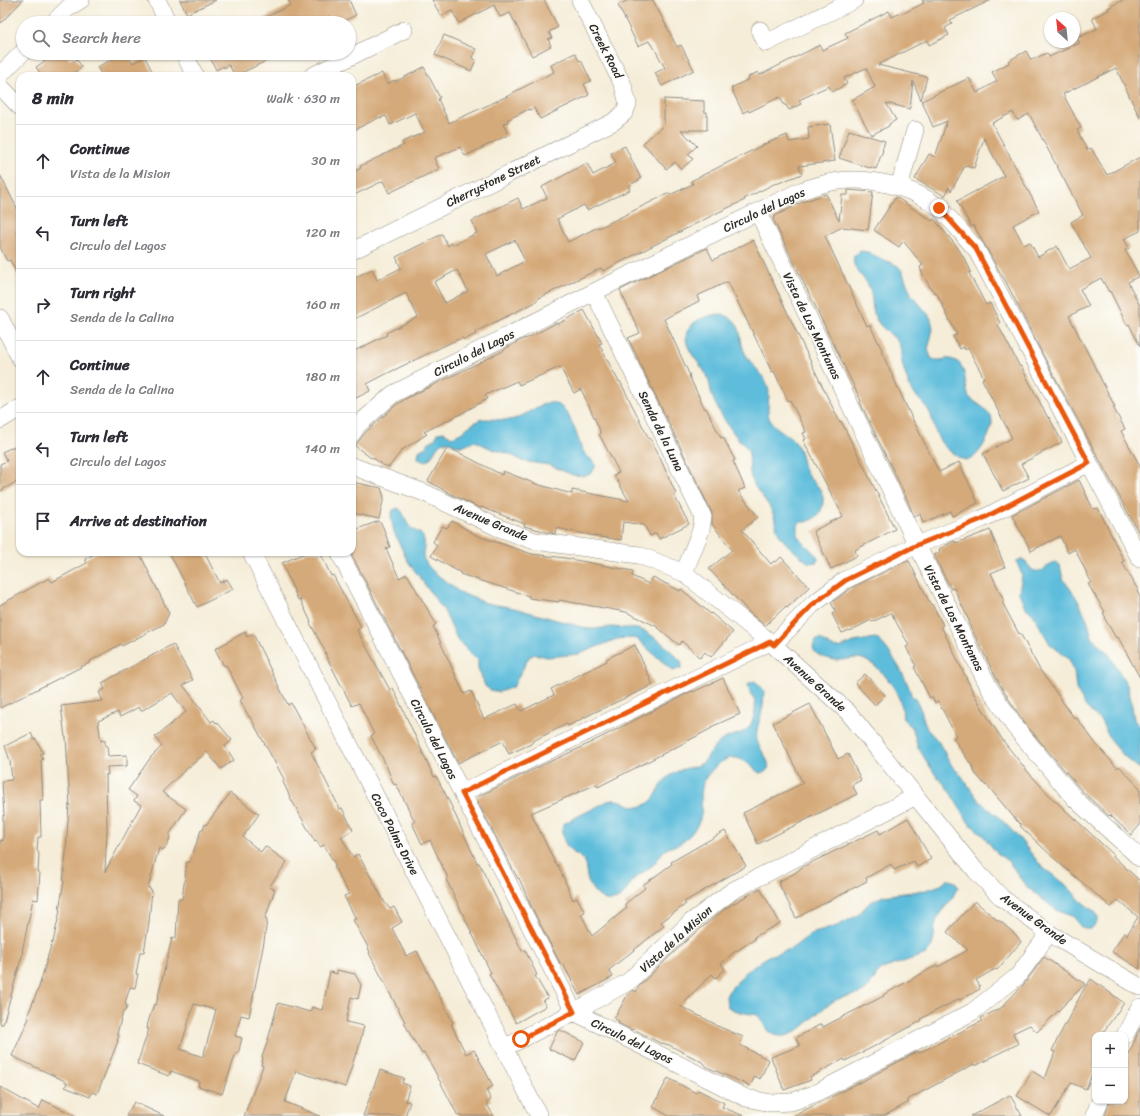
<!DOCTYPE html>
<meta charset="utf-8">
<style>
body{margin:0;font-family:Sriracha,sans-serif;background:#f7f7f7;color:#2b2b33}
.controls{position:absolute;right:12px;bottom:12px;display:grid;overflow:hidden;border-radius:8px;box-shadow:0 1px 3px #0004}
.controls button{width:36px;height:36px;display:grid;place-items:center;padding:0;border:0;border-bottom:1px solid #e1e1e2;background:#fff;color:#2b2b33;font:20px sans-serif}
.compass{position:absolute;left:1044px;top:12px;width:36px;height:36px;border-radius:50%;background:#fff;box-shadow:0 1px 3px #0004;rotate:333deg}
.stop{position:absolute;width:12px;height:12px;margin:-9px;border:3px solid #ea580c;border-radius:50%;background:#fff}
.stop.end{background:#ea580c;border-color:#fff;box-shadow:0 1px 4px #0008}
.list{margin:0;padding:0;list-style:none}
h2{display:flex;justify-content:space-between;align-items:center;height:52px;margin:0;padding:0 16px;font-size:17px}
h2 small{font-size:13px;font-weight:400;color:#7c7c81}
.list li{display:grid;grid-template-columns:26px 1fr auto;gap:12px;align-items:center;box-sizing:border-box;height:72px;padding:0 16px;border-top:1px solid #e1e1e2}
.list b{display:block;font-size:15px;white-space:nowrap}
.list p{margin:0;font-size:13px;white-space:nowrap;color:#7c7c81}
.list em{font-size:13px;font-style:normal;color:#7c7c81}
.icon{flex:none;width:22px;height:22px;fill:none;stroke:currentColor;stroke-width:2;stroke-linecap:round;stroke-linejoin:round}
.map{position:relative;flex:none;width:1140px;height:1116px;overflow:hidden}
.search{position:absolute;background:#fff;box-shadow:0 1px 3px #0004;left:16px;top:16px;width:340px;height:44px;display:flex;align-items:center;gap:10px;box-sizing:border-box;padding:0 14px;border-radius:22px;color:#7c7c81;font-size:15px}
.panel{position:absolute;background:#fff;box-shadow:0 1px 3px #0004;left:16px;top:72px;width:340px;height:484px;border-radius:12px}
.map>svg:first-child{display:block}
</style>
<div class="map">
<svg width="1140" height="1116" viewBox="0 0 1140 1116">
<rect width="100%" height="100%" fill="#fdfcf7"/>
<filter id="ink" filterUnits="userSpaceOnUse"><feTurbulence type="fractalNoise" baseFrequency=".025" numOctaves="2"/><feDisplacementMap in="SourceGraphic" scale="8" xChannelSelector="R" yChannelSelector="G"/><feConvolveMatrix kernelMatrix="1 2 1 2 8 2 1 2 1" color-interpolation-filters="sRGB"/></filter>
<filter id="wash" filterUnits="userSpaceOnUse"><feTurbulence type="fractalNoise" baseFrequency=".012" numOctaves="4" result="noise"/><feDisplacementMap in="SourceGraphic" scale="16" xChannelSelector="R" yChannelSelector="G"/><feGaussianBlur stdDeviation="0.9" result="paint"/><feColorMatrix in="noise" values="0 0 0 0 0 0 0 0 0 0 0 0 0 0 0 0 0 1.4 0 .05"/><feComposite in="paint" operator="in"/></filter>
<g filter="url(#wash)">
<rect width="100%" height="100%" fill="#f5edd8"/>
<!-- water -->
<path fill="#5ebddc" stroke="#447484" d="M860,251L868,252L881,259L892,263L898,266L902,271L911,294L928,314L931,319L933,329L928,349L931,358C938,363 943,358 950,359C969,362 963,385 969,397C976,404 990,409 992,420C993,431 979,458 968,460C964,460 959,458 957,456C946,449 938,442 935,429C933,423 932,417 929,411C923,402 913,395 909,385C907,379 903,368 902,362C900,356 902,349 899,344C894,335 883,330 878,322C870,311 874,299 869,287C864,275 851,270 854,256Z
M721,314C746,320 737,340 746,355C752,366 765,375 768,387C771,398 765,410 770,420C776,430 788,433 795,442C803,452 801,465 808,476C813,483 822,487 823,498C824,510 818,519 805,522C801,522 800,522 798,525V537L817,556L818,560L816,562L809,563C799,555 788,547 780,536C776,529 776,523 774,516C769,501 755,492 751,477C748,469 751,457 748,450C746,446 742,443 738,439C730,428 721,416 715,403C710,394 711,383 706,374C700,363 686,351 686,337C687,321 708,315 721,314Z
M550,402C572,405 575,436 584,453C587,457 592,459 595,464V468L590,474L584,476L573,475L549,465L522,461L510,454L492,449L475,441L461,446C457,446 455,444 452,443C438,437 435,453 429,460C425,462 420,461 418,458L419,451L426,447L428,443L435,439L438,433L444,432L452,437L461,433L468,427L479,420C490,417 502,422 514,419C527,415 537,405 550,402Z
M398,508C405,512 404,520 409,526C414,532 422,531 424,540C426,548 420,554 425,561C430,571 441,577 449,584C455,586 456,591 461,593L486,603L514,608L589,629H594L611,627L638,629L646,632L661,642L679,659L682,662L681,668L673,671L637,639L633,638L617,639L579,654L547,657L535,654L529,657L513,687L499,692L490,690L485,686L483,680L478,668V660L458,641L444,611L407,560L394,532L391,517L393,510Z
M1021,559C1028,562 1030,570 1035,571C1043,573 1047,564 1055,562L1060,565L1063,579L1076,597L1087,619L1092,637L1096,642L1108,653L1127,685L1131,700L1134,720L1140,726V769L1125,757L1111,741L1101,721L1086,707L1076,689L1074,670L1069,659L1050,644L1033,614L1025,607L1019,592L1022,575L1017,563V561Z
M875,638C886,642 910,683 911,695L915,699L921,710L925,724L927,729L938,741L952,766L961,775L979,801L999,817L1019,838L1042,867L1065,884L1082,902L1095,912L1098,918V921L1091,929H1085L1080,926L1074,917L1056,910L1031,890L1025,885L1009,862L996,852L982,834L969,823L946,786L935,774L925,759L918,747L912,727L903,719C902,714 903,708 901,704C896,687 882,669 867,661C857,655 849,660 838,660C829,660 814,656 813,647L815,641L820,639L832,647L839,648L854,642Z
M755,681L764,691C763,696 764,701 763,706C761,718 755,729 757,740C759,750 771,760 768,769L765,772L759,773C744,759 733,750 715,767C710,772 705,777 703,784C698,800 707,814 694,830C691,834 686,840 681,843C676,846 670,846 665,850C660,854 658,860 654,864C648,870 640,873 634,879C629,884 627,891 622,896C606,908 591,893 587,877C586,872 588,867 585,863C583,857 579,856 574,853C565,847 560,835 563,824L608,801C627,796 627,812 645,805C659,799 658,783 670,776C674,773 679,770 684,769C689,767 694,768 699,765C709,760 711,747 721,741C729,735 744,735 750,726C754,719 757,707 754,699C752,695 749,690 748,685L749,683Z
M947,880H950L955,882L958,887C955,892 953,897 950,901C945,908 938,913 936,922C932,935 937,943 926,954L882,969C875,975 872,985 865,991C857,996 850,995 841,998C837,999 832,1002 828,1005C812,1015 790,1049 768,1031C764,1026 762,1020 758,1015C747,1013 736,1013 727,1006L726,997L728,992L745,973L768,956L791,949L811,934L837,926L858,915L869,903L883,896L926,890L941,885Z"/>
<g id="blocks">
<!-- building -->
<path fill="#d5aa7a" fill-rule="evenodd" d="M0,0H23L0,24Z
M180,0H216L187,14Z
M288,0H349L356,15L340,23H335L331,16L316,23H253L291,5Z
M432,0H544L558,27L549,32L552,38L548,39L551,46L532,56L510,13L500,17L494,5L459,23L452,11L441,16Z
M629,0H653L677,47L681,45L694,70L662,86L655,73L665,68L652,44L651,45L649,41L638,46L618,5Z
M922,0H991L950,20L952,24L945,28L949,35L929,45L927,40L878,65L927,77L921,100L913,81L910,109L886,103L896,120L889,124V126L871,135L852,100L875,87L866,68L844,78L847,84L832,92L829,86L820,90L799,100L801,104L789,110L786,105H784L780,97L749,112L748,110L743,113L731,88L749,79L748,77L758,72L760,75L820,45L822,50L848,38L845,33L889,11L892,17L903,12L904,13L924,3Z
M1123,0H1140V118L1116,68L1063,94L1081,128L1077,130L1087,150L1091,148L1107,175L1140,157V231L1124,239L1129,248L1125,250L1139,276L1128,282L1140,306V346L1129,324L1127,325L1110,291L1109,292L1101,278L1080,289L1089,306L1069,316L1115,407H1113L1125,429L1121,431L1140,466V535L1042,353L1005,280L1001,274L974,226H971L957,201L1004,176L984,138L974,168L965,166L951,191L949,187L945,196L915,179L929,154L935,157L947,121L933,127L922,101L969,78L977,93L997,81L992,72L1009,63L1008,61L1026,51L1031,60L1047,53L1049,57L1080,43L1077,38L1097,29L1092,18L1109,10L1108,8ZM1013,112L1017,120L1029,114L1083,215L1071,222L1091,258L1069,269L1057,246L1038,257L1030,242L1024,245L1013,225L1039,211L992,123Z
M444,35L476,49L472,58L476,60L471,71L435,55Z
M39,53H65L69,59L74,56L82,67L70,76H42L36,67L45,61Z
M125,53H126L133,63L145,57L152,71L143,76H102L97,67Z
M208,53H283L235,76L229,65L224,68V66L216,70Z
M575,53L579,61L581,60L591,81L584,84L589,95L540,119L534,108L529,110V109L507,120L508,122L503,124L508,135L465,156L460,147L434,158L439,169L389,193L383,181L352,196V173L361,168L360,166L404,145L402,142L425,132L415,113L390,125L386,116L380,118V117L352,131V87L382,73L387,84L394,80L395,82L424,67L440,98L438,99L449,123L512,94V93L554,72L551,65Z
M664,99L704,101V112H707V130H681L697,146L688,154L693,159L681,169L675,162L666,169L643,143L664,125Z
M830,124L835,161L799,166L802,174L776,184V183L744,199L745,200L719,212L603,271L601,268L539,298L534,303L475,332L476,334L464,340L463,338L456,340L388,373L367,384L370,391L352,400V352L387,335L386,333L418,317L406,293L352,320V279L372,269L377,280L401,268L396,257L442,234L448,246L452,243L453,245L477,233L472,221L518,198L523,209L547,198L542,187L587,163L593,175L616,163L611,153L625,146L641,179L628,186L630,190L587,210L584,205L557,219L568,242L598,227L599,228L669,193L670,195L693,184L691,181L765,144L787,135L789,142L809,139L808,127ZM515,240L525,261L497,276L486,254ZM457,270L468,291L445,303L434,282Z
M849,130L885,141L882,150H883L876,169L870,167V168L839,158Z
M0,175L20,214V228L16,230L20,238V280L10,260L7,261L0,247Z
M848,190L873,192L868,230L842,227L825,236L867,326L870,325L882,350L881,351L910,414L939,472L959,462L978,503L952,516L950,511L923,523L920,514L914,516L902,488L886,456L860,402L861,401L773,219L775,216L802,202L826,194L839,221L842,195H848Z
M896,197L932,221L934,219L958,248L968,265L971,272L969,273L986,305L990,303L1000,323L998,324V325L1020,367L1021,366L1048,418L1049,417L1062,442L1021,464L1029,478L1003,491L983,454L1012,438L982,379L984,378L968,348L965,350L964,347L960,349L953,336L957,335L936,292L935,293L930,287L922,273L920,267L923,265L903,241L899,247L874,230Z
M753,240L826,394L840,422L841,421L895,529L855,550L857,556L831,569L813,531L843,516L803,440L806,439L803,433L806,432L790,400L788,401L774,371L772,372L728,282H727L697,296L699,301L664,319L690,376H689L705,409L706,408L721,438L723,437L735,460L733,461L745,488L738,491L758,517L742,530L771,564L774,561L776,562L781,557L809,587L787,608L786,606L765,626L748,611L709,569L732,550L712,524V513L628,338L640,333L620,290L707,248L713,260Z
M584,310L602,343L599,344L619,382L620,381L649,439L650,438L657,451L676,494L674,495L689,524L659,539L656,533L650,536L644,525L623,522L621,540L600,537L556,528L555,534L551,533L524,526L525,524L481,507L480,508L451,494L428,481L448,447L502,475L503,471L536,484L572,494V490L629,501L614,475L619,472L599,434L600,433L599,428L581,389L574,393L560,367L519,385L517,381L485,395L487,399L462,413L424,432L427,434L402,450L389,467L383,465L372,457L371,458L355,446L365,433L396,405L407,398L503,351V350L523,339L528,338L556,323L558,324Z
M15,446L20,456V480L0,491V464L7,461L2,452Z
M1079,480L1093,509L1098,508L1124,561L1122,562L1138,590L1137,591L1140,597V678L1118,637L1116,638L1105,619L1106,618L1103,613L1105,612L1088,584L1091,582L1075,549L1068,553L1060,536L1031,551L1012,515Z
M352,482L381,488L384,497L379,519L352,513Z
M379,521L383,527L390,547L386,548L399,578L407,574L436,624L433,626L464,694L471,691L484,719L517,704L521,711L554,695L551,689L607,661L606,659L635,645L653,685L593,713L568,726L567,724L533,741L531,744L509,754L503,741L458,763L352,555V531Z
M452,521L478,536L532,554L565,558L633,571L632,576L649,584L653,577L680,591L681,589L711,614V613L733,632L711,657L705,652L700,658L682,641L679,645L656,626L626,612L559,600V602L529,598V596L460,574L461,573L431,556L437,545L433,542L442,526L447,528Z
M990,530L1005,567L991,573L1004,601L1002,602L1019,634L1020,633L1040,670L1074,718L1076,717L1096,744L1117,768L1119,766L1140,788V825L1131,835L1110,815L1109,816L1083,792L1023,721L1000,685L969,624L970,623L954,588L951,589L934,555L940,552L939,549L952,542L955,541L956,543Z
M98,552H139L169,613L164,624L122,646L121,644L90,661L91,662L0,708V605L49,578L52,582L87,563L85,559Z
M169,552H204L220,583L227,579L233,589L197,607Z
M307,552H320L331,576L333,575L361,627L357,630L390,690L393,688L434,777L436,776L449,801L477,863H479L522,951L525,950L537,975L535,976L548,998L543,1001L546,1006L516,1023L489,974L491,973L446,879L448,878L430,840L422,844L412,823L415,822L396,784L394,785L385,763L371,736L374,734L359,703L352,706L327,658L325,651L310,623L311,622L300,599L298,600L282,563Z
M907,561H909L931,605L932,604L943,625L941,626L974,694L985,713L1004,742L1028,772L1051,797L1114,855L1113,856L1140,881V969L1112,952L1124,933L1127,935L1138,917L1118,900L1111,907L1056,860L1020,826L1021,825L1017,821L987,785L986,786L975,773L973,767L953,738L956,736L938,701L935,703L932,697L930,698L914,667L916,666L906,647L909,645L891,613L872,622L871,620L850,631L849,630L847,631L842,633L832,614L836,611L831,603L853,587Z
M245,632L247,637L253,634L288,705L291,703L316,749L311,752L340,809L342,808L353,830L341,837L353,857L358,854L385,903L390,909L394,907L402,922L392,928L406,956L417,951L453,1023L451,1024L466,1054L474,1050L481,1063L493,1086L486,1090L491,1100L486,1103L494,1116H458L432,1066L424,1053L422,1054L411,1036L404,1022H405L369,953H370L368,947L353,920L356,919L344,896L349,894L334,867L336,866L324,845L320,847L317,841L315,842L291,799L283,782L284,779L250,717H249L240,700L243,698L226,665L224,666L215,649Z
M173,644L193,680L183,685L211,722L214,720L216,723L217,722L232,740L225,746L234,760L221,769L207,752L183,772L162,792L186,809L169,835L170,838L165,849L164,848L163,850L159,848L148,888H150V890H152L149,922L144,952H140L136,974H138L135,988L130,987L125,1003L127,1006L125,1011L123,1012L117,1034L119,1035L117,1041H118L97,1094L92,1092L90,1097L65,1087L67,1083L63,1080L12,1056L29,1018L27,1017L39,987L52,942H53L60,910H59L64,881H63L66,853L69,804L70,806L66,737H65L61,706L103,701L99,692L105,689L102,683ZM172,693L186,712L155,737L162,746L151,757L128,790L137,796L134,801L141,805L105,872L107,830L106,774L108,775L107,767L127,766V755L108,756L107,745L105,746V740L101,741L98,721L118,712L120,717L139,707L141,711Z
M865,674L885,695L875,705L855,683Z
M723,678L740,714L711,727L712,728L682,744L598,787L597,784L531,813L556,865H558L573,900L577,898L585,912L581,914L592,936L627,908L625,904L645,888L643,885L672,864L671,862L725,831L746,866L684,902L686,904L661,922L664,926L609,970L613,977L579,995L563,964L561,965L531,906L519,878L518,879L476,799L477,797L545,764L580,748L692,691L693,692Z
M810,704L838,759L848,754L861,780L852,785L857,794L758,844L743,813L803,783L773,723Z
M31,733L34,740L36,739L43,753L40,754L43,759L41,760L43,800H40L41,837H38L37,850L39,854L38,873H40L38,900L33,899L22,952H23L3,1024H0V840L3,841V815L4,816L2,781L12,780L10,761L5,746Z
M230,793L259,814L243,837L261,852L265,846L287,862L269,887L275,889L265,919L267,920L264,942L249,1017L241,1015L235,1036L242,1038L238,1054L236,1053L222,1094L198,1086L199,1081L171,1071L169,1076L137,1064L149,1029H147L148,1022L154,1004L156,1005L172,938L176,939L178,899H182L187,862H190L201,830H203L205,824L206,825ZM194,1004L216,1010L203,1057L180,1049Z
M908,818L931,859L917,867L914,861L894,870L891,864L866,878L867,881L796,918L778,882L795,873L802,867L878,830L880,834Z
M760,888L780,923L754,937L755,939L733,953L721,964L725,969L716,978L712,974L680,1006L715,1024V1025L743,1037L740,1045L769,1060L760,1079L755,1076L750,1086L707,1067L704,1063L669,1045L662,1043V1044L633,1029L632,1030L618,1023L619,1021L614,1019L628,994L633,990L636,992L639,986L689,938L726,908Z
M975,901L998,921H1000L1017,936L1021,942L997,970L995,969L976,980L980,986L979,987L980,989L960,1000L959,999L922,1018L921,1021L873,1047L845,1061L844,1059L810,1077L811,1080L784,1090L771,1057L800,1046L796,1038L821,1024L823,1027L852,1012L884,996L883,995L905,983L937,965L938,967L968,950L947,932Z
M1044,957L1085,984L1037,1032L1030,1025L1013,1033L1018,1044L989,1058V1059L975,1066L974,1064L907,1100L909,1102L884,1116H793L837,1094L856,1084L861,1082L918,1051L919,1053L982,1021L981,1018L1001,1008L1024,984Z
M337,970L355,974L361,985L358,999L351,997L346,1022L364,1026L357,1054L356,1053L345,1087L296,1071L285,1102L320,1116H244L263,1066L261,1065L263,1058L262,1057L267,1043L278,1003L310,1012L312,1007L322,1010L330,972L337,974Z
M1091,979L1124,1003L1101,1035H1095V1067L1086,1089L1071,1083L1051,1116H1050L1017,1096L1032,1071L1045,1079L1055,1052L1052,1051L1057,1040L1086,985H1087Z
M1140,1028V1116H1105L1110,1101H1125V1063Z
M560,1030L584,1042L575,1061L549,1049L557,1032Z
M380,1070L404,1078L402,1083L410,1086L405,1101L410,1102L405,1116H363Z
M668,1078L696,1093L698,1090L724,1103L722,1107L744,1116H669L653,1107Z
M0,1087L39,1109L43,1100L76,1116H0Z
M1010,1095L1022,1116H971Z
M134,1102L164,1116H126Z"/>
</g>
</g>
<g filter="url(#ink)">
<use href="#blocks" fill-opacity="0" stroke="#908c82" stroke-width="1"/>
<g fill="none" stroke-linecap="round" stroke-linejoin="round">
<defs>
<path id="street" d="M157,0L168,23
M53,23L69,7L81,0
M760,30L766,43L854,0
M184,53L195,76
M0,75L23,52
M312,76L404,30
M0,86L20,107
M899,187L915,130
M758,212L917,545L990,689L1015,727L1075,799L1140,858
M352,251L613,122L624,113L628,104L623,85L580,0
M594,292L703,517L701,530L684,573
M0,318L20,358
M0,420L20,408
M352,434L357,426L393,394L594,292L800,191C810,188 821,184 832,182C866,176 912,185 939,208C952,220 964,236 976,249L1140,559
M352,466L425,493L499,528L535,541L639,555L684,573L770,642L848,712L976,871L1002,898L1049,933L1140,987
M251,552L539,1116
M339,552L574,1012L746,1098L771,1103L791,1102L814,1094L972,1012L1018,976L1049,933
M773,645L812,605L845,580L917,545L982,519L1089,463
M462,793L770,642
M1125,1035L1140,1007
M504,1048L574,1012L628,982L691,922L732,891L916,796
M1094,1116L1100,1101"/>
</defs>
<!-- street casing -->
<use href="#street" stroke="#908c82" stroke-width="18"/>
<!-- street -->
<use href="#street" stroke="#fff" stroke-width="17"/>
</g>
</g>
<g fill="none" stroke-linecap="round" stroke-linejoin="round" filter="url(#ink)">
<!-- route -->
<path stroke="#ea580c" stroke-width="5" d="M521,1039L574,1012L462,793L770,642L774,645L812,605L846,580L917,545L982,519L1089,463L976,249L939,208"/>
</g>
<g text-anchor="middle" stroke-width="3" stroke-linejoin="round" paint-order="stroke">
<!-- street labels -->
<g font-size="12" fill="#2b2b2b" stroke="#fdfcf7">
<text transform="translate(606 51) rotate(63)" y="4">Creek Road</text>
<text transform="translate(493 181) rotate(-26)" y="4">Cherrystone Street</text>
<text transform="translate(764 210) rotate(-25)" y="4">Circulo del Lagos</text>
<text transform="translate(812 326) rotate(64)" y="4">Vista de Los Montanas</text>
<text transform="translate(474 353) rotate(-27)" y="4">Circulo del Lagos</text>
<text transform="translate(661 431) rotate(64)" y="4">Senda de la Luna</text>
<text transform="translate(491 522) rotate(23)" y="4">Avenue Grande</text>
<text transform="translate(954 618) rotate(63)" y="4">Vista de Los Montanas</text>
<text transform="translate(815 683) rotate(42)" y="4">Avenue Grande</text>
<text transform="translate(434 739) rotate(63)" y="4">Circulo del Lagos</text>
<text transform="translate(395 834) rotate(63)" y="4">Coco Palms Drive</text>
<text transform="translate(1034 919) rotate(36)" y="4">Avenue Grande</text>
<text transform="translate(676 939) rotate(-42)" y="4">Vista de la Mision</text>
<text transform="translate(632 1041) rotate(26)" y="4">Circulo del Lagos</text>
</g>
</g>
</svg>
<div class="controls">
<button>+</button>
<button>−</button>
</div>
<svg class="compass" viewBox="-18 -18 36 36"><path d="M0-13l5 13h-10z" fill="#e53935"/><path d="M0 13l5-13h-10z" fill="#7c7c81"/></svg>
<div class="stop" style="left:521px;top:1039px"></div>
<div class="stop end" style="left:939px;top:208px"></div>
<div class="search"><svg class="icon" aria-label="search" viewBox="0 0 24 24"><circle cx="10" cy="10" r="6"/><path d="M15 15l6 6"/></svg>Search here</div>
<section class="panel">
<h2>8 min<small>Walk · 630 m</small></h2>
<ul class="list">
<li><svg class="icon" aria-label="ahead" viewBox="0 0 24 24"><path d="M12 20V5M6 11l6-6 6 6"/></svg><div><b>Continue</b><p>Vista de la Mision</p></div><em>30 m</em></li>
<li><svg class="icon" aria-label="left" viewBox="0 0 24 24"><path d="M17 20v-9H6M10 6l-5 5 5 5"/></svg><div><b>Turn left</b><p>Circulo del Lagos</p></div><em>120 m</em></li>
<li><svg class="icon" aria-label="right" viewBox="0 0 24 24"><path d="M7 20v-9h11M14 6l5 5-5 5"/></svg><div><b>Turn right</b><p>Senda de la Calina</p></div><em>160 m</em></li>
<li><svg class="icon" aria-label="ahead" viewBox="0 0 24 24"><path d="M12 20V5M6 11l6-6 6 6"/></svg><div><b>Continue</b><p>Senda de la Calina</p></div><em>180 m</em></li>
<li><svg class="icon" aria-label="left" viewBox="0 0 24 24"><path d="M17 20v-9H6M10 6l-5 5 5 5"/></svg><div><b>Turn left</b><p>Circulo del Lagos</p></div><em>140 m</em></li>
<li><svg class="icon" aria-label="arrive" viewBox="0 0 24 24"><path d="M6 21V4h12l-3 4 3 4H6"/></svg><div><b>Arrive at destination</b></div></li>
</ul>
</section>
</div>
